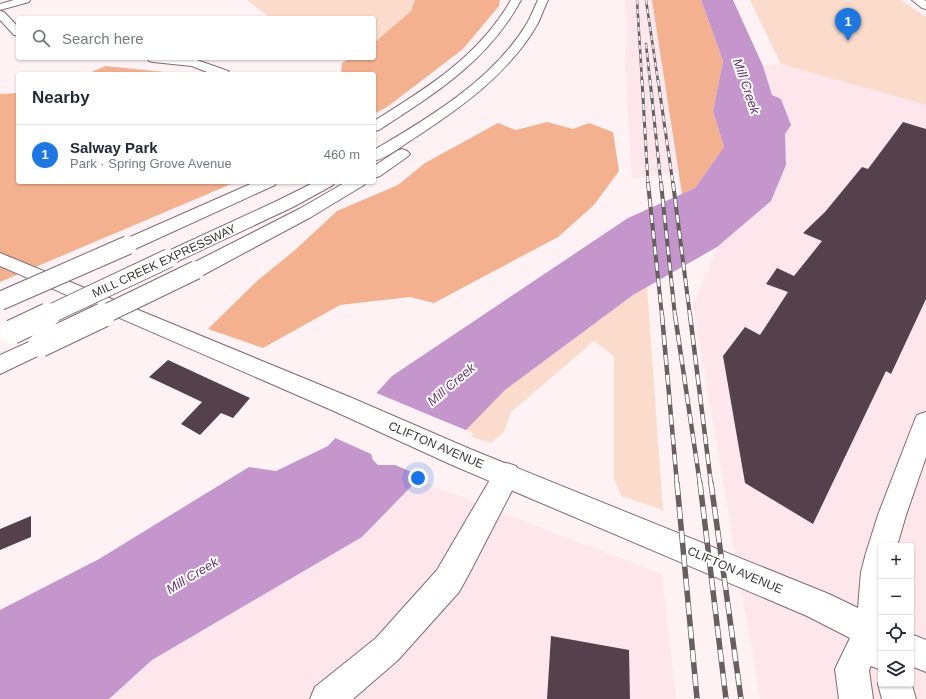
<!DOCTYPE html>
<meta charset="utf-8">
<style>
body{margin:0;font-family:Helvetica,sans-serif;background:#f6f6f7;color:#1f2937}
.controls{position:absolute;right:12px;bottom:12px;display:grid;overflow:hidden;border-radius:4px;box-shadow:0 1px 3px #0004}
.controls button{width:36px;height:36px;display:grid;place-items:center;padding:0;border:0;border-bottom:1px solid #e0e1e3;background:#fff;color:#1f2937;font:20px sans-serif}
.you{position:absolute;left:418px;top:478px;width:14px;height:14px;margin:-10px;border:3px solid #fff;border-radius:50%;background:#1a73e8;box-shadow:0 0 0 6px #1a73e833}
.badge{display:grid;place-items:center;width:26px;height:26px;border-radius:50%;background:#1f78e2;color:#fff;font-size:13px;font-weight:700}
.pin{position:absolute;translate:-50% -33px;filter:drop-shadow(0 1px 2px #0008)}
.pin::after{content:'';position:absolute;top:21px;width:14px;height:12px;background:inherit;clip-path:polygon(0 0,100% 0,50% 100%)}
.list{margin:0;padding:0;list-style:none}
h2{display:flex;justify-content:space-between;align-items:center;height:52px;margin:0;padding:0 16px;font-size:17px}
h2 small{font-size:13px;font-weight:400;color:#747a83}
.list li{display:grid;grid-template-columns:26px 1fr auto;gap:12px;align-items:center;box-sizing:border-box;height:60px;padding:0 16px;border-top:1px solid #e0e1e3}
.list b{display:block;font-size:15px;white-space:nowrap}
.list p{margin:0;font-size:13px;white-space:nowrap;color:#747a83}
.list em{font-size:13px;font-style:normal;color:#747a83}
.icon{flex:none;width:22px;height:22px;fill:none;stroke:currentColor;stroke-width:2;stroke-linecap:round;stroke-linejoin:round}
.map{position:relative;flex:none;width:926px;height:699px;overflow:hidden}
.search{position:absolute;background:#fff;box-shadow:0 1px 3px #0004;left:16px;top:16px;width:360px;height:44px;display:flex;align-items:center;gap:10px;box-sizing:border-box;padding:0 14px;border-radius:4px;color:#747a83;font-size:15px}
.panel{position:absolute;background:#fff;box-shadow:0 1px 3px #0004;left:16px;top:72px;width:360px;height:112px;border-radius:4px}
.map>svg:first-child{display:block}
</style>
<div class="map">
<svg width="926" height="699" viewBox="0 0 926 699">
<rect width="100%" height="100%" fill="#fef2f4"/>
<!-- built -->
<path fill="#fee7ec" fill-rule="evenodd" d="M624,0H652L677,172L632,179L625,69L626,20Z
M781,64L926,105V699H760L693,306L717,247L771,201L786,165L785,134L763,66ZM881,546H911V684H881Z
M417,480L662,574L676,699H109L152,660L362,537Z"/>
<!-- green -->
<path fill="#fbdbcb" d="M247,0H415L411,11L374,43V18H270Z
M750,0H901L926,17V105L781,64Z
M647,287L663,510L621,496L614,478V356L594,341L511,412L504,432L491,443L472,437L473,433L466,430L505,390L633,295Z"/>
<!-- forest -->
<path fill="#f3b18f" d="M415,0H500L499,6L463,49L387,107L374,114V74H341L342,63L350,58H374V43L411,11Z
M652,0H701L723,61L713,111L724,147L695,188L682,194Z
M106,66L184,74H86Z
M18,93V182H236L0,282V94Z
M547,122L573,129L589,123L613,132L619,171L594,205L558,237L434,303L410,297L340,305L263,348L208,329L257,281L295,250L337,211L398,185L425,163L498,123L516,130Z"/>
<!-- water -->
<path fill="#c496cc" d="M701,0H733L763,66L772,95L781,99L791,125L785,134L786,165L771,201L717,247L633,295L505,390L362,537L152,660L109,699H0V610L99,559L249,467L276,471L328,446L392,376L628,218L695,188L724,147L713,111L723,61Z"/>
<!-- pier -->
<path fill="#fef2f4" d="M374,392L468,431L423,477L395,465H378L373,460L371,454L333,437Z"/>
<!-- building -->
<path fill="#54414c" d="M903,122L926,129V299L891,374L886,371L813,524L745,483L723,356L745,327L760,335L788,292L766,284L777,268L794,276L822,241L803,233L825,212L862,167L868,169Z
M168,360L250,398L233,418L221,413L200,435L181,424L202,402L149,377Z
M31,516V537L0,550V529Z
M551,636L629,650L630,699H547Z"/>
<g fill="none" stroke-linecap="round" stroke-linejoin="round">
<defs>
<path id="minor" d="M14,0H30L29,2L0,10V4Z
M0,11L4,12L18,27V36L14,35L0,20Z
M147,58L194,59L228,71L230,74H212L192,66L153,62L149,61Z
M507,463L516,466L520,475L470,572L459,592L398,660L353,699H310L315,687L376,638L437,570L498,466Z
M911,634L926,640V672L911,666Z"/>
<path id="major" d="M912,0H924L926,1V9L922,8Z
M0,253L352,398L470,449L829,594L858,608L861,572L866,553L878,515L914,422L917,415L926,412V457L906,515L897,546H881V670L871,666L869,670L873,699H839L835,669L850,638L807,616L452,465L336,412L0,266Z
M881,677V684H911V682L916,699H882L878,684Z"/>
<path id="highway" d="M511,0H521C488,61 436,93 379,130L374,131V121C427,88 479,56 511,0Z
M538,0H548C544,8 541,17 537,25C509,73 462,107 416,137C403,145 389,157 374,161V150C429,118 492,80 526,25C531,17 534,8 538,0Z
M402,149L407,151L410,154L407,157L380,176L374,178V166L397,151Z
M255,182H277L275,185L135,249L128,251L121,249L119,245L121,241Z
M315,182H335L333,185L293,207L176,262L169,264L162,262L160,258L162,254L281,199Z
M346,182H366L364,185L311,217L203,275L196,276L189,275L186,270L189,265L299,209Z
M40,337L48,339L51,345L48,351L0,374V355Z"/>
</defs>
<!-- minor casing -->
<use href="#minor" stroke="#836b70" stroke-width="2"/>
<!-- major casing -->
<use href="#major" stroke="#836b70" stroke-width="2"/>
<!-- highway casing -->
<use href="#highway" stroke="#836b70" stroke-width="2"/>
<!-- minor -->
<use href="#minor" fill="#fff" fill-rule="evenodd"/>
<!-- major -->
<use href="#major" fill="#fff" fill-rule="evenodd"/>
<!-- highway -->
<use href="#highway" fill="#fff" fill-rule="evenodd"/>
<defs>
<path id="rail-far4" d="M637,0L642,81
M646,0L658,81
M646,44L650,81"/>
<path id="rail-far3" d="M642,80L648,184
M650,80L661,184
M658,80L673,184"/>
<path id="rail-far2" d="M648,183L662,316
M661,183L675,316
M673,183L690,316"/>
<path id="rail-far1" d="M662,315L677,484
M675,315L700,484
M690,315L711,484"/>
<path id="rail" d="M677,483L697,699
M700,483L726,699
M711,483L741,699"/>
</defs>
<!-- rail-far4 casing -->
<use href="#rail-far4" stroke="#695e60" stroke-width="2.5"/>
<!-- rail-far3 casing -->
<use href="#rail-far3" stroke="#695e60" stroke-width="3"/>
<!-- rail-far2 casing -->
<use href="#rail-far2" stroke="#695e60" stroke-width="4"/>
<!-- rail-far1 casing -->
<use href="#rail-far1" stroke="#695e60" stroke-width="4.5"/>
<!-- rail casing -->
<use href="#rail" stroke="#695e60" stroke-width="5.5"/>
<!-- rail-far4 -->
<use href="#rail-far4" stroke="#fff" stroke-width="1.5" stroke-dasharray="4.5" stroke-linecap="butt"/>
<!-- rail-far3 -->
<use href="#rail-far3" stroke="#fff" stroke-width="2" stroke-dasharray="6" stroke-linecap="butt"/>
<!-- rail-far2 -->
<use href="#rail-far2" stroke="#fff" stroke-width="2.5" stroke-dasharray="8" stroke-linecap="butt"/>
<!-- rail-far1 -->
<use href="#rail-far1" stroke="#fff" stroke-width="3" stroke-dasharray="10" stroke-linecap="butt"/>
<!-- rail -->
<use href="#rail" stroke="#fff" stroke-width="4" stroke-dasharray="12" stroke-linecap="butt"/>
<defs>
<path id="highway-bridge-far1" d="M0,301L128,245
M46,316L169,258
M101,316L196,270"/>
<path id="highway-bridge" d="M12,332L48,315
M40,345L103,315"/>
</defs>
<!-- highway-bridge-far1 casing -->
<use href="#highway-bridge-far1" stroke="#836b70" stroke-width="20" stroke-linecap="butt"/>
<!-- highway-bridge casing -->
<use href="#highway-bridge" stroke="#836b70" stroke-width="26" stroke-linecap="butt"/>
<!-- highway-bridge-far1 -->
<use href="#highway-bridge-far1" stroke="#fff" stroke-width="18"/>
<!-- highway-bridge -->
<use href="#highway-bridge" stroke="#fff" stroke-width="24"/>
</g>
<g text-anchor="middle" stroke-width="4" stroke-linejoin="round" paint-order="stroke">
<!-- street labels -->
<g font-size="12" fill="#3e3335" stroke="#fff">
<text transform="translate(164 261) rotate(-25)" y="4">MILL CREEK EXPRESSWAY</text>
<text transform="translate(436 445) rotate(23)" y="4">CLIFTON AVENUE</text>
<text transform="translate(735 570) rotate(23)" y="4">CLIFTON AVENUE</text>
</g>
<!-- water labels -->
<g font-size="13" font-style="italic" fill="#693273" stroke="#fff">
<text transform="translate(747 86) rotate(71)" y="5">Mill Creek</text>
<text transform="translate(451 384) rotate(-40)" y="5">Mill Creek</text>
<text transform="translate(192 575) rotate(-31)" y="5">Mill Creek</text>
</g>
</g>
</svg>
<div class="controls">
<button>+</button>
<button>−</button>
<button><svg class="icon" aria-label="locate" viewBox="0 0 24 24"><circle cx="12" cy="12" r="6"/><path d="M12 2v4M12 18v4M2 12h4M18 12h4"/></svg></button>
<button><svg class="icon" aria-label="layers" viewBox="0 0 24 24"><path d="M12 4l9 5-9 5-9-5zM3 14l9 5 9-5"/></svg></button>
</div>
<div class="you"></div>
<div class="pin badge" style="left:848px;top:41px">1</div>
<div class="search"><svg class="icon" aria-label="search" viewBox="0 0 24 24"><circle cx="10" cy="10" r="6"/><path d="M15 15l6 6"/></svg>Search here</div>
<section class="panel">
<h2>Nearby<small></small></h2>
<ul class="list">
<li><span class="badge">1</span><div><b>Salway Park</b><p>Park · Spring Grove Avenue</p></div><em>460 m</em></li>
</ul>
</section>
</div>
